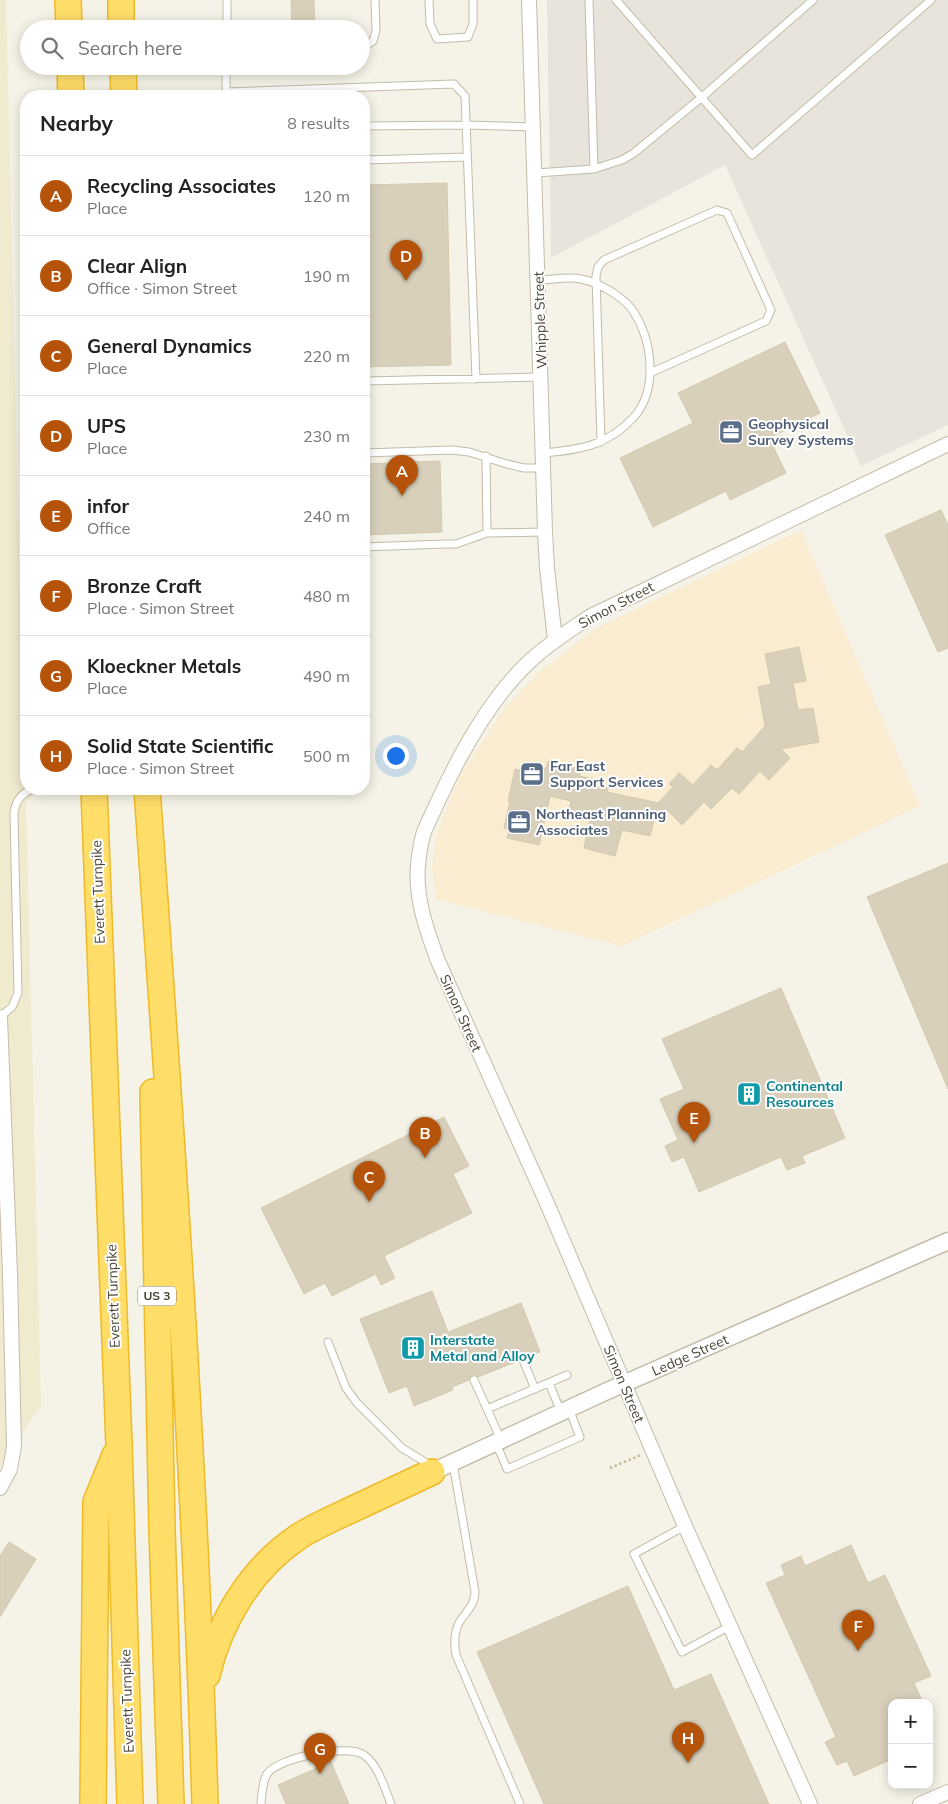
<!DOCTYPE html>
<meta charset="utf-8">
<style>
body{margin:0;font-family:Mulish,sans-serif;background:#f6f6f6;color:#222}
.controls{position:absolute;right:15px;bottom:15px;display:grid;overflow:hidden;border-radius:10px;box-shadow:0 2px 12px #0003}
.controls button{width:45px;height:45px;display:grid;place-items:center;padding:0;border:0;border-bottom:1px solid #e0e0e0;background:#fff;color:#222;font:25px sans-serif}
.you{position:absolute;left:395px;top:755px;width:18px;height:18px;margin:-12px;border:4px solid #fff;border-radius:50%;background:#1a73e8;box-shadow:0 0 0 8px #1a73e833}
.badge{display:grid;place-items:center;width:32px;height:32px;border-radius:50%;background:#b45309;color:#fff;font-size:16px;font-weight:700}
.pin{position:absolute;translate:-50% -41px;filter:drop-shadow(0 1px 2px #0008)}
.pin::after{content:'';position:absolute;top:26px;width:18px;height:15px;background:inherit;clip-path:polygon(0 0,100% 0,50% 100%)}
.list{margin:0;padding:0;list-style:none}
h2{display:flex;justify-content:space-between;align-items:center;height:65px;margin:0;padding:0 20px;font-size:21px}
h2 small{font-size:16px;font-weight:400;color:#767676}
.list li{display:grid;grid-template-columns:32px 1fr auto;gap:15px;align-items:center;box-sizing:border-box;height:80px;padding:0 20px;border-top:1px solid #e0e0e0}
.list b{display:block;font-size:19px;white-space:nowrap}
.list p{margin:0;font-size:16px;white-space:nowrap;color:#767676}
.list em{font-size:16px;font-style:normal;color:#767676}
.icon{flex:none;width:28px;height:28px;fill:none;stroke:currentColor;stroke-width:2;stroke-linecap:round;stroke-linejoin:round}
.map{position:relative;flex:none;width:948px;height:1804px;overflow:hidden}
.search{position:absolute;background:#fff;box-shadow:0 2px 12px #0003;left:20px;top:20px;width:350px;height:55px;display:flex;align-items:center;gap:12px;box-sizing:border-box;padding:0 18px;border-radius:28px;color:#767676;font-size:19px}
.panel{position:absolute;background:#fff;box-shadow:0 2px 12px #0003;left:20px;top:90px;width:350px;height:705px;border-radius:20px}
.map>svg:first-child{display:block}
</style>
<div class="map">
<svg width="948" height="1804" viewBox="0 0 948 1804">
<rect width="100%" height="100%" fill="#f5f3e7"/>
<!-- commercial -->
<path fill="#f9ecd0" d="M801,530L920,806L622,946L436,899L432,868L436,836L459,778L503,710L539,672L595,629Z"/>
<!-- industrial -->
<path fill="#e8e4dc" d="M547,0H948V425L861,466L725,165L551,258Z"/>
<!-- education -->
<path fill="#f0eacf" d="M0,0H6L24,769L26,774V789H32L34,794L26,802L41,1406L0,1466Z"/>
<!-- building -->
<path fill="#d8d0bb" stroke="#d4c9ad" d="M291,0H314L315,29H292Z
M447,183L451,365L364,367V185Z
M785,342L820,413L769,438L786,473L730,500L726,491L653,527L620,458L693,423L678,393Z
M440,461L442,532L364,535V464Z
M941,510L948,525V648L938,652L885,535Z
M799,647L806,681L793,683L798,710L813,708L819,742L781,749L790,758L769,780L760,771L739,794L732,788L711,809L704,802L682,825L668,811L662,818L655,816L650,836L622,830L615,856L584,848L590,819L568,814L571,801L550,796L539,845L507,838L510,829L504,828L510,801H508L515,769L524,771L526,764L546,769L548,761L581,769L579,776L598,780L597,785L608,788L607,792L658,803L673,787L669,784L679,773L693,785L711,765L717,770L737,748L742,752L765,726L758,687L771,684L765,654Z
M948,863V1089L867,897Z
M781,988L845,1138L802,1156L805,1163L787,1170L781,1157L699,1192L684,1157L672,1162L665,1146L678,1140L660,1099L684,1089L662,1039Z
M444,1117L469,1166L453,1174L472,1213L384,1256L395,1278L381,1285L376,1274L332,1296L325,1283L304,1294L261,1208Z
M432,1291L448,1332L521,1303L540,1352L527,1357L521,1355L519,1357L518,1361L478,1377L472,1375L469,1380L452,1387L453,1390L414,1406L407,1386L389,1393L360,1319Z
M9,1542L36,1559L0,1617V1556Z
M851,1545L868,1583L885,1575L931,1676L914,1683L923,1703H892V1759L854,1776L847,1761L837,1765L825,1742L836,1737L766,1583L785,1575L781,1565L801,1556L805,1566Z
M628,1586L674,1690L711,1674L769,1804H544L477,1652Z
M331,1762L349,1804H286L278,1785Z"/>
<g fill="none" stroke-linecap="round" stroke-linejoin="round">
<defs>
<path id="service" d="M227,0V29
M429,0L430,24L437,39L468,37L473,24V0
M589,0L594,169
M616,0L752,155L931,0
M361,49L373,41L376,31L375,0
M226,92V66
M226,96V92L454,84L465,96L476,379
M364,126L466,125L533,127
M364,160L467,157
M536,173L594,169L622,160L634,153L702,97L813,0
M539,280C552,280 568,276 581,279C597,282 620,295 630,307C653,336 659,390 633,418C607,446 579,450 543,453
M364,381L541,377
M601,442L596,276L598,267L604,260L717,210L727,213L771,310L766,321L650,373
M364,453L452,450L469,452L507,464L524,468H543
M486,456L487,533
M364,547L445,544H456L487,533L545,532
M0,1017L12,1007L18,993L14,814C15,802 20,794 32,789
M328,1342L346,1388L357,1403L402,1448L425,1462L430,1469
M523,1360L535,1389
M474,1380L501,1440
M549,1383L561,1412
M487,1409L567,1375
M496,1443L507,1469L580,1437L569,1409
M453,1463L475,1592C475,1606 465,1612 459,1623C454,1633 454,1644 456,1655L520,1804
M685,1526L634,1554L682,1652L730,1626
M261,1804C262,1794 262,1783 267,1774C277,1758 349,1743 364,1755C379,1766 384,1787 391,1804"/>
<path id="minor" d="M529,0L545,532L547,568L555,640
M0,1488L10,1469L14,1446L10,1274L0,1017
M810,1804L685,1526L546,1201L438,961C427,931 415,899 418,865C419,855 421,841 424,832C429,820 435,808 440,797C462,750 491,697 530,661C548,644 570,630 591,616L948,444
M920,1804L948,1792"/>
<path id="tertiary" d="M432,1472L605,1392L948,1241"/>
<path id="motorway" d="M68,0L69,29
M121,0V29
M70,66L71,96
M123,66L124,96
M94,789L119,1445L130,1804
M147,789C171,1127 195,1465 205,1804
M153,1092L162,1529L171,1804
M207,1675C220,1620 251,1569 298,1537C315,1526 334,1518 353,1509C379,1497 406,1484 432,1472
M93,1804L96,1502L115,1455"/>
</defs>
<!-- service casing -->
<use href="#service" stroke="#c2bca8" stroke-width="9"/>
<!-- minor casing -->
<use href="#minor" stroke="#c2bca8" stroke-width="16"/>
<!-- tertiary casing -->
<use href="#tertiary" stroke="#c2bca8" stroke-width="19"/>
<!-- motorway casing -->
<use href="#motorway" stroke="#efba27" stroke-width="28"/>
<!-- path -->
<path stroke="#c6ba98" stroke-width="2.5" stroke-dasharray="2.5 2.5" stroke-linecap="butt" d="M610,1468L641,1455"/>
<!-- service -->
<use href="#service" stroke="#fff" stroke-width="7"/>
<!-- minor -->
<use href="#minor" stroke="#fff" stroke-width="14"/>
<!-- tertiary -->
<use href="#tertiary" stroke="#fff" stroke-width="16"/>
<!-- motorway -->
<use href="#motorway" stroke="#ffdd69" stroke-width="25"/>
</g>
<!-- icons -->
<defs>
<symbol id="office-square" viewBox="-11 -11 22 22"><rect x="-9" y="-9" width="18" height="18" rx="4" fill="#5c6f8a" stroke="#fff"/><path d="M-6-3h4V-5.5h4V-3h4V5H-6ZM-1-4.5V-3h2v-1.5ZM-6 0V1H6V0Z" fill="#fff"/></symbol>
<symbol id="building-square" viewBox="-11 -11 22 22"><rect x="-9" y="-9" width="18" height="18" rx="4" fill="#0f9aa8" stroke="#fff"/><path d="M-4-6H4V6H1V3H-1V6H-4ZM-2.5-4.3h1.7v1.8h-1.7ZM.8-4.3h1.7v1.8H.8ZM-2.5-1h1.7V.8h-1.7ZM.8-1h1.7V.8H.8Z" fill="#fff"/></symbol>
</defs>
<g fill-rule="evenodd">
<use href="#office-square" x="717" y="418" width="28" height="28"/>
<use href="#office-square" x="518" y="760" width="28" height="28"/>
<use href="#office-square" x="505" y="808" width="28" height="28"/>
<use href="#building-square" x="735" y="1080" width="28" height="28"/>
<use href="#building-square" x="399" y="1334" width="28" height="28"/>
</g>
<g text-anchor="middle" stroke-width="4" stroke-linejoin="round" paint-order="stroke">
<!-- shield labels -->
<rect fill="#fff" stroke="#807c72" stroke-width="1" x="138" y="1286.5" width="38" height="19" rx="4"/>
<g font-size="12" font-weight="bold" fill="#4a4435">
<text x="157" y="1300">US 3</text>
</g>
<!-- street labels -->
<g font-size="14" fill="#4a4435" stroke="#fff">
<text transform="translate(540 320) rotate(-92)" y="5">Whipple Street</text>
<text transform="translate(616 605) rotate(-28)" y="5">Simon Street</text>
<text transform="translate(98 892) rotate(-92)" y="5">Everett Turnpike</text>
<text transform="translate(461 1013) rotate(66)" y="5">Simon Street</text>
<text transform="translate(113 1296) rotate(-92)" y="5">Everett Turnpike</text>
<text transform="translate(690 1355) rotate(-24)" y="5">Ledge Street</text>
<text transform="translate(624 1384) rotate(67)" y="5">Simon Street</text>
<text transform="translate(127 1701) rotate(-92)" y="5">Everett Turnpike</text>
</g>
<!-- service labels -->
<g font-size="14" font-weight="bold" fill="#4e5e75" stroke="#fff" text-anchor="start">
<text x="748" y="429">Geophysical<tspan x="748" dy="16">Survey Systems</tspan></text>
<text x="550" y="771">Far East<tspan x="550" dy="16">Support Services</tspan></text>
<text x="536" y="819">Northeast Planning<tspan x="536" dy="16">Associates</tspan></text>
</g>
<!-- culture labels -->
<g font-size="14" font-weight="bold" fill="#0d838f" stroke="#fff" text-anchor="start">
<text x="766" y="1091">Continental<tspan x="766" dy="16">Resources</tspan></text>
<text x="430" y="1345">Interstate<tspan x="430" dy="16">Metal and Alloy</tspan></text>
</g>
</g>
</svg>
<div class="controls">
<button>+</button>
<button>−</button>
</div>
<div class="you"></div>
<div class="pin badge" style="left:402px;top:496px">A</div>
<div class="pin badge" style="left:425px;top:1158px">B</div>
<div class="pin badge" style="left:369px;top:1202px">C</div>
<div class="pin badge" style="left:406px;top:281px">D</div>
<div class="pin badge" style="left:694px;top:1143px">E</div>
<div class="pin badge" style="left:858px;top:1651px">F</div>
<div class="pin badge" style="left:320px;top:1774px">G</div>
<div class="pin badge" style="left:688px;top:1763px">H</div>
<div class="search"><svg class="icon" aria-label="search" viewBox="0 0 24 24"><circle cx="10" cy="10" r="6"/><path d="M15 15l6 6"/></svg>Search here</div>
<section class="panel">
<h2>Nearby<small>8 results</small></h2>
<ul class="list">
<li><span class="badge">A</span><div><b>Recycling Associates</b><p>Place</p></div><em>120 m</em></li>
<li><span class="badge">B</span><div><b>Clear Align</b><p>Office · Simon Street</p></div><em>190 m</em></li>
<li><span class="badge">C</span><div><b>General Dynamics</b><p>Place</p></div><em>220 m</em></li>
<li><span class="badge">D</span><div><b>UPS</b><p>Place</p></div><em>230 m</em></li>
<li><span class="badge">E</span><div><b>infor</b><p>Office</p></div><em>240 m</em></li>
<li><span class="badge">F</span><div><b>Bronze Craft</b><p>Place · Simon Street</p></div><em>480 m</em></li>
<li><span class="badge">G</span><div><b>Kloeckner Metals</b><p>Place</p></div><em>490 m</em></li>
<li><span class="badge">H</span><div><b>Solid State Scientific</b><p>Place · Simon Street</p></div><em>500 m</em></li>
</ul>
</section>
</div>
